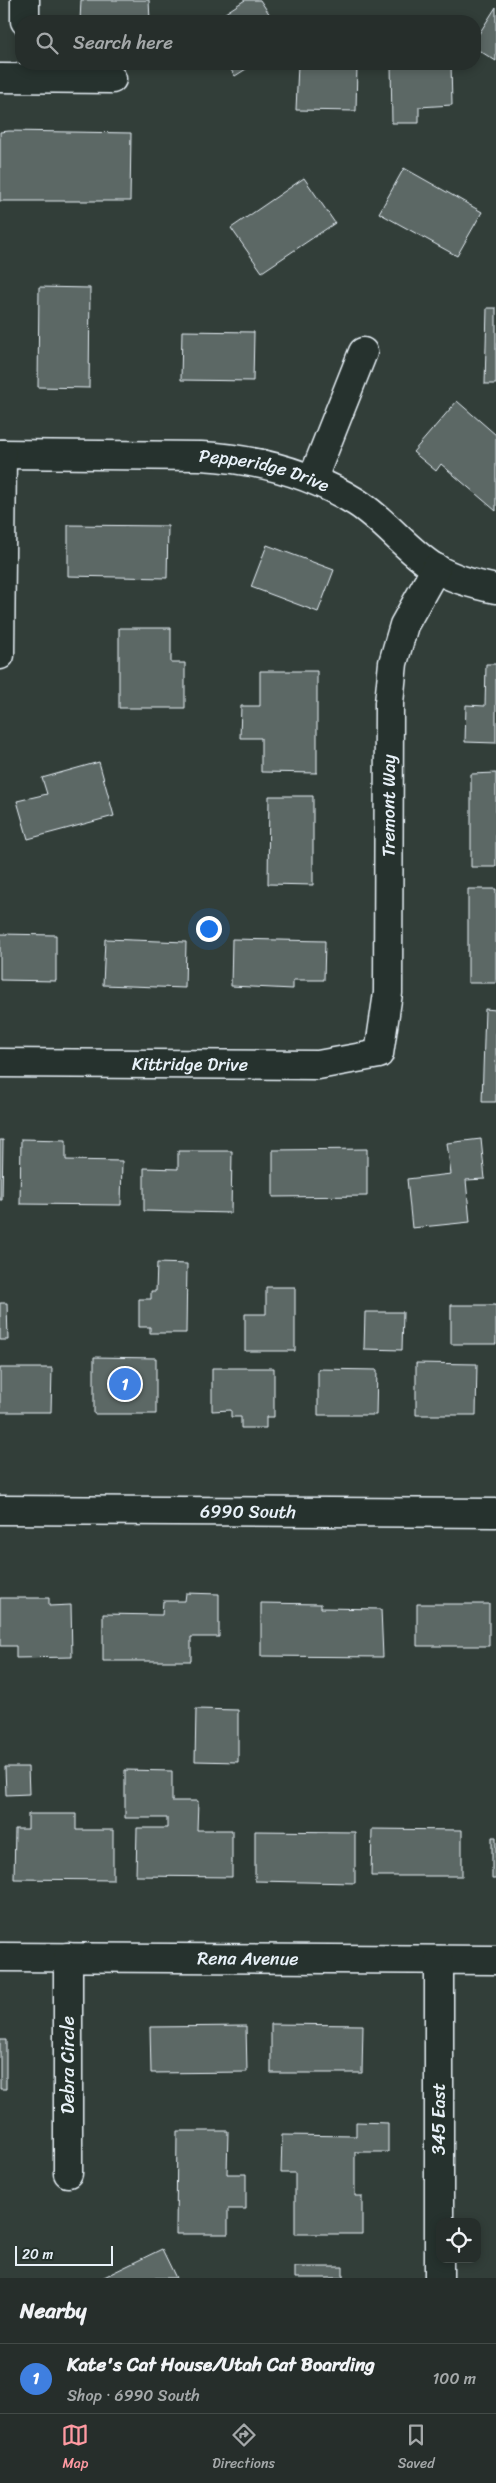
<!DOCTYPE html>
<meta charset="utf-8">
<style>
body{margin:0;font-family:Sriracha,sans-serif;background:#323a37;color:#f1f3f6}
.controls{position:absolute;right:15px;bottom:15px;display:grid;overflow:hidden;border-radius:10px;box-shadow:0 2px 8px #0003}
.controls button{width:45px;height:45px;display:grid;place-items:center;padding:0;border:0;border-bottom:1px solid #424a47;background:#262e2b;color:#f1f3f6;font:25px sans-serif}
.scale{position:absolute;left:15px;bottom:12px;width:98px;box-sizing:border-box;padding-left:5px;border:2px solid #e8f1f8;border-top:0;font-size:14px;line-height:18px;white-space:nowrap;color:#e8f1f8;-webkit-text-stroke:4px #26332d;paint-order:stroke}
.you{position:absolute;left:208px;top:928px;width:18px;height:18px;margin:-12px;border:4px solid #fff;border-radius:50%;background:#1a73e8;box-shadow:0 0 0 8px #1a73e833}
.badge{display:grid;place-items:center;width:32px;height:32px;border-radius:50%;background:#ff9aa2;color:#fff;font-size:16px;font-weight:700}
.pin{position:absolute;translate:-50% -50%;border:2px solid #fff;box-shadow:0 1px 5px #0006}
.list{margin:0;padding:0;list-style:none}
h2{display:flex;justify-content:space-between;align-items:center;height:65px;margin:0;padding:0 20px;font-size:21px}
h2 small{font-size:16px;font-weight:400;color:#a4a8a9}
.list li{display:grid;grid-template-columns:32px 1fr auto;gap:15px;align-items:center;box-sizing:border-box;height:70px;padding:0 20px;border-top:1px solid #424a47}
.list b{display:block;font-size:19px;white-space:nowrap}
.list p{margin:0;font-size:16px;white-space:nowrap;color:#a4a8a9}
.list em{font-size:16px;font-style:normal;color:#a4a8a9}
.icon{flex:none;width:28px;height:28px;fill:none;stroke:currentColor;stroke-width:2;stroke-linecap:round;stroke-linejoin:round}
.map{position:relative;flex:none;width:496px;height:2278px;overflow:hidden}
.search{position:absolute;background:#262e2b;box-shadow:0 2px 8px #0003;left:15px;right:15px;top:15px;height:55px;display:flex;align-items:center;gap:12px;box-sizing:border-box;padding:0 18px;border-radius:20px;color:#a4a8a9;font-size:19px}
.sheet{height:135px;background:#262e2b}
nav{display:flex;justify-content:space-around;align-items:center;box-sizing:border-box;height:70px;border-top:1px solid #424a47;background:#262e2b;font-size:14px;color:#a4a8a9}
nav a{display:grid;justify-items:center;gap:2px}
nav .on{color:#ff9aa2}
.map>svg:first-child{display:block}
</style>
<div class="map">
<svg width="496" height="2278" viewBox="0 0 496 2278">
<rect width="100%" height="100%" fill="#323e39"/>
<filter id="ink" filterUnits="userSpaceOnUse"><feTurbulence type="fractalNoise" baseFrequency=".02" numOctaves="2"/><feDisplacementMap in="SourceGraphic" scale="10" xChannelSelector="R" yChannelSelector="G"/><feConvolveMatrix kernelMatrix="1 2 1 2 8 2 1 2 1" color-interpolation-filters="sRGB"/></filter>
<g filter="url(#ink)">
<!-- building -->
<path fill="#5c6865" stroke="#e8f1f8" d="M81,0H149L150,21H80Z
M245,0H260L274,21H218L216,19Z
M496,7V61L475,48V40Z
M227,64H254L235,76Z
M298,64L357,65L356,111L296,110Z
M391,64H451L452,105L419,107V123H392Z
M9,131L131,133L130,201H0V132Z
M404,168L482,212L457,256L379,213Z
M304,178L335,223L262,272L231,228Z
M39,287L90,288L89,388L38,387Z
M487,308H496V384H485Z
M182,331L254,332L253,381L181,380Z
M457,401L496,435V511L441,464L436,471L413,452Z
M68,525L168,526L167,578L68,576Z
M267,545L334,570L318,612L251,587Z
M119,628H171V663H185V708H119Z
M486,664H496V743L465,742L466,705L485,706Z
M260,671H317V773L261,772V738H240L241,706H260Z
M99,762L114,816L28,839L17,801L47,794L42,778Z
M496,773V867H471V774Z
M269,796H313V885L268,884Z
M468,889H496V983H468Z
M0,934L56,935V981L0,980Z
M105,939L186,942L185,988L103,985Z
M232,939L325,941L324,980H293V989L231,986Z
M485,1009L496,1010V1102H482Z
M21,1139L66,1140V1160L122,1161L121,1205L20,1204Z
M481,1139L485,1179L466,1180L470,1222L412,1228L407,1179L451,1174L447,1143Z
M0,1140H3L2,1200H0Z
M367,1149V1196L273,1197V1150Z
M178,1151H232L231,1213L144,1211V1168L178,1169Z
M157,1263L187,1264L186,1333H150V1327H139V1299H151V1291H156Z
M266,1287H295V1351H245V1314H266Z
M0,1303H7L8,1340H0Z
M451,1305H496V1344H451Z
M365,1312H403L402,1350L364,1349Z
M94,1357L156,1358V1414H94Z
M416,1363L477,1364L476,1415H416Z
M0,1368H52L51,1412H0Z
M212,1368H274V1417H266V1428H241V1417H231V1410L212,1411Z
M318,1369L377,1370L376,1415H318Z
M186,1593L219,1594V1637H191V1661H103V1614L162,1615L163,1601H185Z
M0,1598H49V1606L71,1605L72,1657L16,1658V1646H0Z
M261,1603L321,1604V1608L381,1609L383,1657L261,1656Z
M417,1604H489V1646H417Z
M196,1709L238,1710V1762L195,1761Z
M5,1767H28L29,1794L6,1795Z
M125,1770L172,1771V1801H198L197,1830H232V1877L136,1876L137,1828H167V1818H125Z
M28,1814H76V1830H113V1880L14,1879L15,1829H28Z
M372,1829L462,1830V1876H371Z
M255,1831L355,1832V1883L255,1881Z
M492,1837H496V1879H492Z
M271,2024L363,2025L362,2073H271Z
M246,2026L247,2072L151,2073L150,2027Z
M0,2040H6V2089H0Z
M356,2122L388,2123V2152H355V2196H362V2234H295V2173H281L282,2135L356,2136Z
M177,2131H228L227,2174H246V2209H228V2234H176Z
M162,2249L176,2278H102Z
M295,2267H343V2278H295Z"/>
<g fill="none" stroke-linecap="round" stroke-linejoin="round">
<defs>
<g id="street">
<path d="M25,0V21"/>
<path d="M0,78L112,79"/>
<path id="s1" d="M0,454L201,456C257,459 308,472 356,502C385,520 406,550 435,568C453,579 476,585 496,589"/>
<path d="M313,478L363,352"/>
<path d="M0,655L2,454"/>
<path id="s2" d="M0,1063L318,1065L379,1054L388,993L389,703L393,663L404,625L436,568"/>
<path id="s3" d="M0,1510L496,1513"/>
<path id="s4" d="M0,1957L496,1960"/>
<path d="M439,1960V2278"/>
<path d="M68,2173V1957"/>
</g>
</defs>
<!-- street casing -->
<use href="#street" stroke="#e8f1f8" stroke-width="31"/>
<!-- street -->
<use href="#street" stroke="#26332d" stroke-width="28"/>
</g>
</g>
<g text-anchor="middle" stroke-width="4" stroke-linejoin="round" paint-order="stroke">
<!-- street labels -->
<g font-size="18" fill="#e8f1f8" stroke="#26332d">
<text dy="6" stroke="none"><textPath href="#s1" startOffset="266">Pepperidge Drive</textPath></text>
<text dy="6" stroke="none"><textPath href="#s2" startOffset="629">Tremont Way</textPath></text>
<text dy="6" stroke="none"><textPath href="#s2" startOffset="190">Kittridge Drive</textPath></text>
<text dy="6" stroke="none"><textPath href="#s3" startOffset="248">6990 South</textPath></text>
<text dy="6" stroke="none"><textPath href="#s4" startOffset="248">Rena Avenue</textPath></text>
<text transform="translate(68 2065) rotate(-90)" y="6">Debra Circle</text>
<text transform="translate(439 2119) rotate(-90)" y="6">345 East</text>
</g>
</g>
</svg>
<div class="controls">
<button><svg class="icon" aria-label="locate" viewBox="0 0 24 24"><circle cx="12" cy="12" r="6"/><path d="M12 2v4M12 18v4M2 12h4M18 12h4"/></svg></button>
</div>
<div class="scale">20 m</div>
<div class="you"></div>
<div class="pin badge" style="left:125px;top:1384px;background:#3f7fe0">1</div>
<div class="search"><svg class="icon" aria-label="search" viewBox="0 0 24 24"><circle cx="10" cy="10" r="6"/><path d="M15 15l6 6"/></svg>Search here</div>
</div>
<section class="sheet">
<h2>Nearby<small></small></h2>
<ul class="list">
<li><span class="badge" style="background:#3f7fe0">1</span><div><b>Kate's Cat House/Utah Cat Boarding</b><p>Shop · 6990 South</p></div><em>100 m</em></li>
</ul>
</section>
<nav>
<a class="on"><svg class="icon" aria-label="map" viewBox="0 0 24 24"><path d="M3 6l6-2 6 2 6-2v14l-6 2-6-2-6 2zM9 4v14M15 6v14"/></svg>Map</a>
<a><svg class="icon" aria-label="directions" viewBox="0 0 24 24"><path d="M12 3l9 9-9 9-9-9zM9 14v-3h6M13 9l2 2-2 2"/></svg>Directions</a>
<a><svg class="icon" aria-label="saved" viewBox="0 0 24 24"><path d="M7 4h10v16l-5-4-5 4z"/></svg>Saved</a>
</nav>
